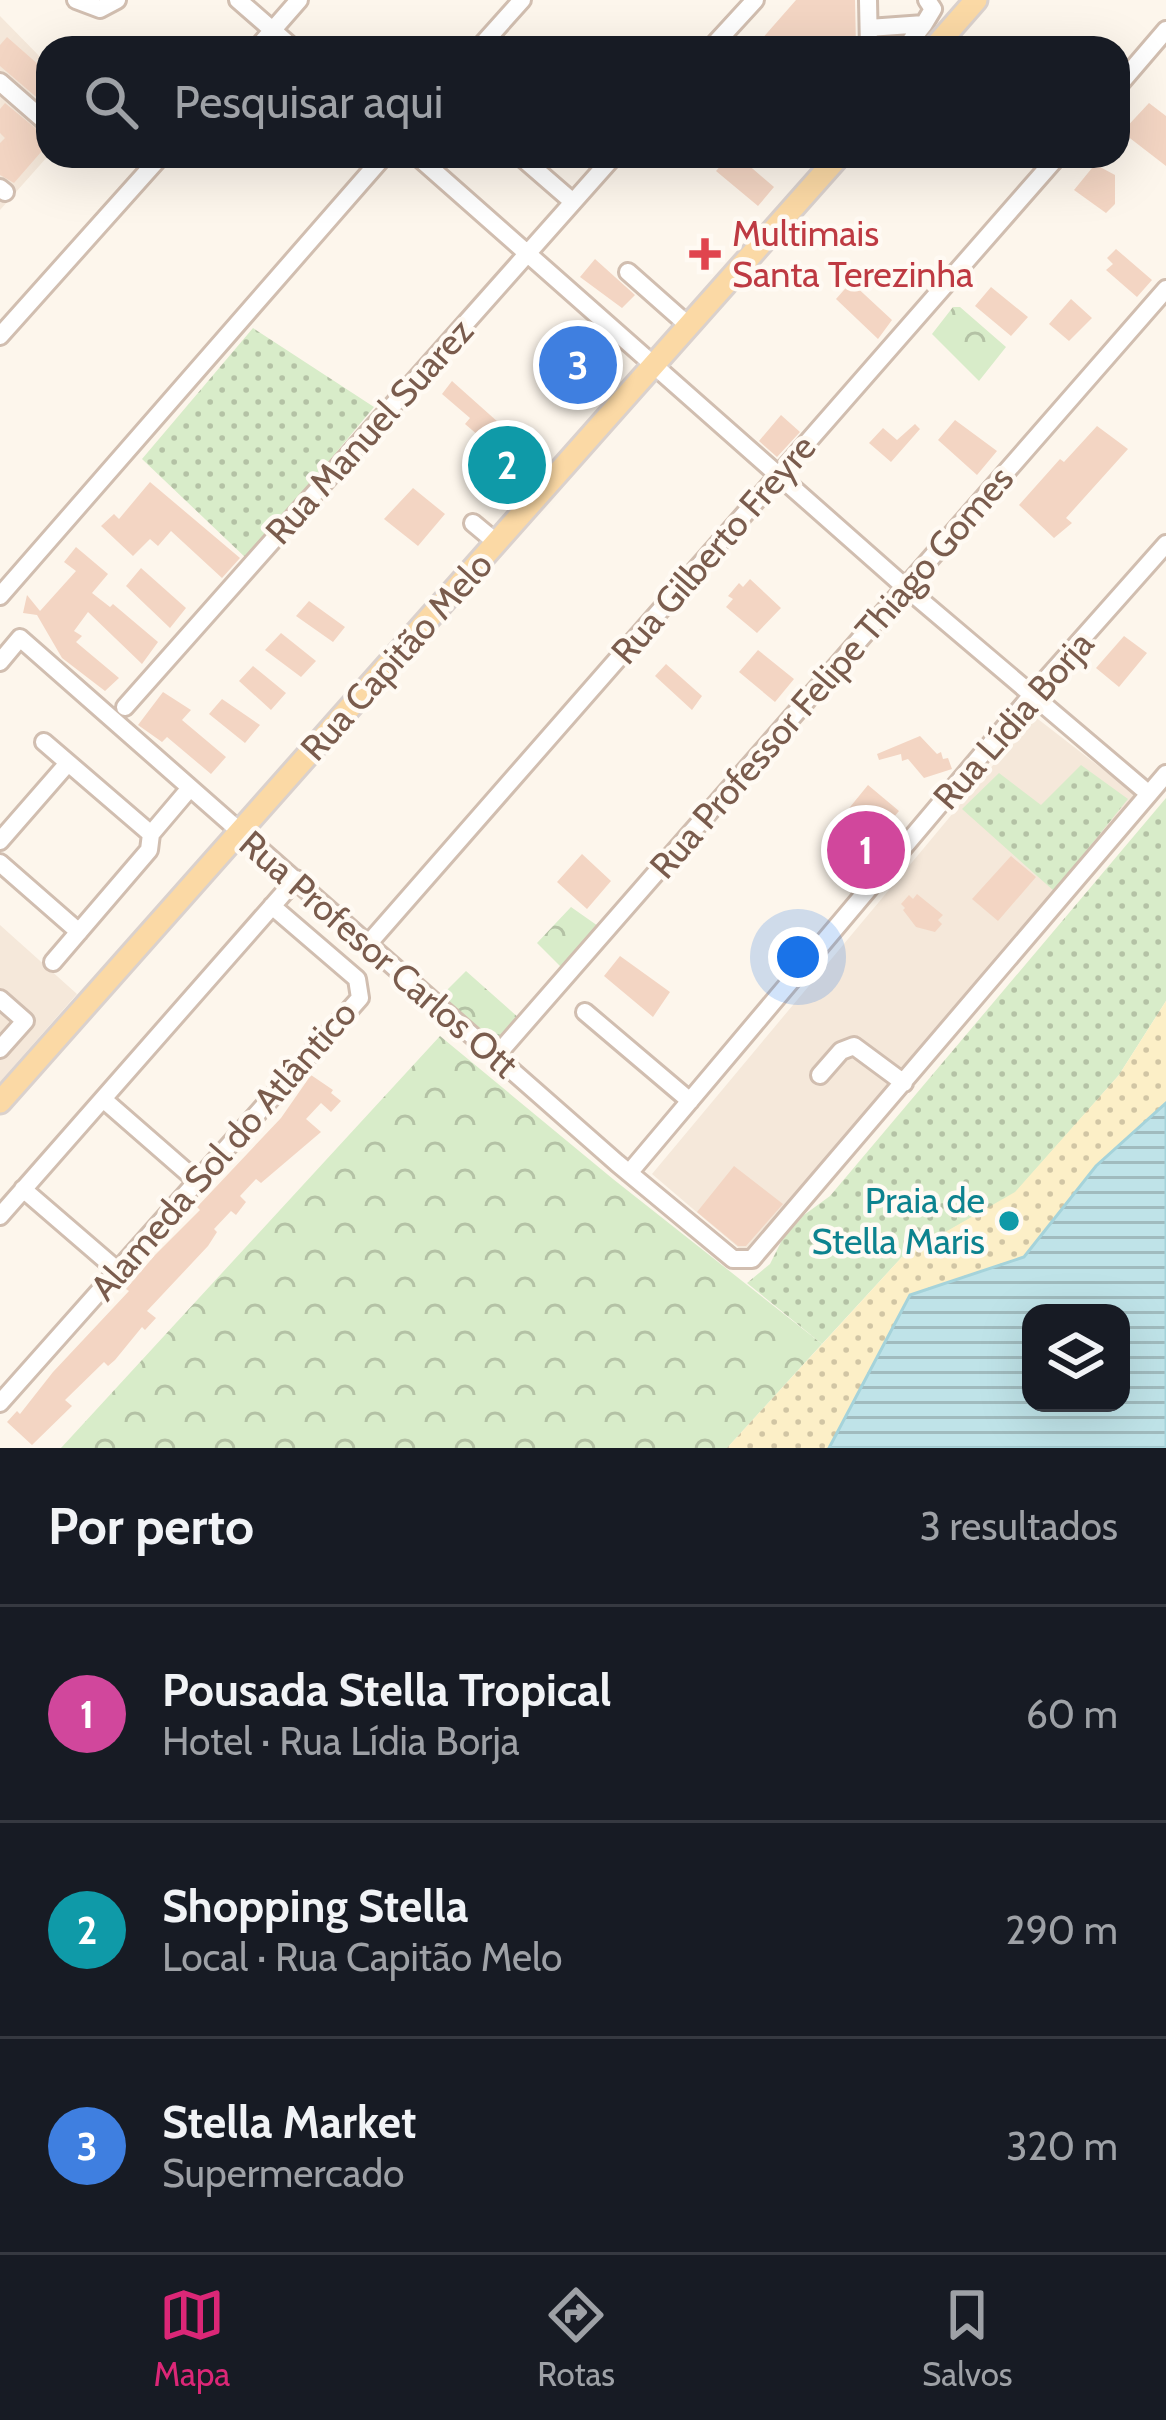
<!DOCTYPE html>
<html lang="pt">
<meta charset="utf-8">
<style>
body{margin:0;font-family:Cabin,sans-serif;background:#20242c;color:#f1f3f6}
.controls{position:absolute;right:36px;bottom:36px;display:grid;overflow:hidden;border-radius:24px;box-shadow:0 12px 48px #0002}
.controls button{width:108px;height:108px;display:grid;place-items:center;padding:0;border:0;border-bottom:3px solid #363941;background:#171b24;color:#f1f3f6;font:60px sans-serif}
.you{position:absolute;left:798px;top:957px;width:42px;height:42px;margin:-30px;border:9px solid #fff;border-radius:50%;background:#1a73e8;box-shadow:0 0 0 18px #1a73e833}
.badge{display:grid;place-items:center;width:78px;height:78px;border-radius:50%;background:#db2777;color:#fff;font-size:39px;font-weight:700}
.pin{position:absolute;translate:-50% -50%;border:6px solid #fff;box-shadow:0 3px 12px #0006}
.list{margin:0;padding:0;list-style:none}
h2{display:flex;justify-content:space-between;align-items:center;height:156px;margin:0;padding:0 48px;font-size:51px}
h2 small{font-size:39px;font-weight:400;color:#9ea1a6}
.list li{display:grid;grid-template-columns:78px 1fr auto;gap:36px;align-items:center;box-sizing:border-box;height:216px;padding:0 48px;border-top:3px solid #363941}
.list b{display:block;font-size:45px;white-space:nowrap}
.list p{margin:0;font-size:39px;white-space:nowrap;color:#9ea1a6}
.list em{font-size:39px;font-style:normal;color:#9ea1a6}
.icon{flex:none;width:66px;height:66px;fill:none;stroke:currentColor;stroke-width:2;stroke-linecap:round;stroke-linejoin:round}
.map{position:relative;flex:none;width:1166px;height:1448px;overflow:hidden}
.search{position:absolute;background:#171b24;box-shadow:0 12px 48px #0002;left:36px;right:36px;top:36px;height:132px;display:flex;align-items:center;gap:30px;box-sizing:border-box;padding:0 42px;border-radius:36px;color:#9ea1a6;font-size:45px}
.sheet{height:804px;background:#171b24}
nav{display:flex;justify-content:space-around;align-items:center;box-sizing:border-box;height:168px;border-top:3px solid #363941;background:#171b24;font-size:33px;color:#9ea1a6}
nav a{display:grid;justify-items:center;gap:6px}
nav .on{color:#db2777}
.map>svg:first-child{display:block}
</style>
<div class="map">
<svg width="1166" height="1448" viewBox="0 0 1166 1448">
<defs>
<pattern id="grass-dots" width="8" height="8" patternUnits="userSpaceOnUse" patternTransform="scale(3)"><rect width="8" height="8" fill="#d8ecc9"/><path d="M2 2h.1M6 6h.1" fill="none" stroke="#b4c2a5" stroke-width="1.8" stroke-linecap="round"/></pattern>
<pattern id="forest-crowns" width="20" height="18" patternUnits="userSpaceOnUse" patternTransform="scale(3)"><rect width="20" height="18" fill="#d8ecc9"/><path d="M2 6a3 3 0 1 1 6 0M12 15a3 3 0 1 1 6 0" fill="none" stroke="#b4c2a5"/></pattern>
<pattern id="sand-dots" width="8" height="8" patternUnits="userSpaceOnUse" patternTransform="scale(3)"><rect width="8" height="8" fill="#fcefc7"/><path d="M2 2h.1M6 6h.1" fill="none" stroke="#d1c5a4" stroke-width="1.8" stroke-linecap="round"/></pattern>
<pattern id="water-rules" width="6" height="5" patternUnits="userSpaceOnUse" patternTransform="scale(3)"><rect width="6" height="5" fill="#bfe3e8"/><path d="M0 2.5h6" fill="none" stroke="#a0bbbe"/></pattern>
</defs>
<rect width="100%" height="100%" fill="#fdf6ec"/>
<!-- residential -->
<path fill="#f5e8da" d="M0,16L48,65V156L0,210Z
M1034,716L1136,795L747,1255L652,1174Z
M0,925L77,994L0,1082Z"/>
<!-- commercial -->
<path fill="#fde8e0" d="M582,339L611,363L578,403L548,378Z"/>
<!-- grass -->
<path fill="url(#grass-dots)" d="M253,328L374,407L247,559L142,459Z
M1081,765L1128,799L1054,891L962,809L999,773L1041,805Z
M1166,798V1001L1119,1075L1015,1193L902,1257L822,1344L747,1283L770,1264L782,1240L804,1215L830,1196Z"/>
<!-- forest -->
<path fill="url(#forest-crowns)" d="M953,307H960L1006,347L979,381L932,334Z
M571,907L598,926L565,971L537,943Z
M466,971L520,1019L492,1047L438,999Z
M440,1036L613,1179L822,1344L727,1448H61Z"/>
<!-- sand -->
<path fill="url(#sand-dots)" d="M1166,1001V1103L1096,1166L1024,1257L910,1295L829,1448H727L902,1257L1015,1192L1119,1075Z"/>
<!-- water -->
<path fill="url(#water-rules)" stroke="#a5d3da" stroke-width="3" fill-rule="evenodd" d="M1166,1103V1448H829L910,1295L1024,1257L1096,1166ZM1121,1313V1403H1031V1313Z"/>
<!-- building -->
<path fill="#f3d5c3" d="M796,0H855L856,48H769L761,40Z
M7,37L48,73V107L0,66V45Z
M5,103L46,137L43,140L48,144L14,183L0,175V143L5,138L0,133V109Z
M1149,103L1166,116V166L1122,132Z
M729,156H738L774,187L758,206L716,171Z
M1100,167L1115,175V204L1106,213L1074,190L1092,168Z
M1116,249L1152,280L1137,297L1106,270L1113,264L1107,258Z
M595,259L635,295L622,308L580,277Z
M851,282L892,320L878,339L836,299Z
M991,287L1028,317L1011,336L975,306Z
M1071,299L1092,318L1069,341L1049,324Z
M452,381L508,431L515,423L550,451L497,508L466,479L493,448L465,424L470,418L442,394Z
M781,415L800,432L777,457L759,441Z
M955,420L997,451L977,475L938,440Z
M915,424L920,429L891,462L869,443L883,428L897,440Z
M1097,426L1128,449L1066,518L1072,523L1054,538L1019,505L1060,459L1064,462Z
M150,482L240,558L222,578L171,531L158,546L150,539L133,556L101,526L114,514L119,519Z
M413,488L445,514L418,546L384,519Z
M76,547L108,574L92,593L110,607L113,604L158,642L142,664L88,612L74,631L82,636L76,642L119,678L105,691L62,658L37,615L23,613L27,595L40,611L76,571L64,562Z
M141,568L186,608L170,628L126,586Z
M750,579L781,608L757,633L726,607L733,599L728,596L739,583L743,587Z
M309,601L345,627L333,642L296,616Z
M281,633L316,661L301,677L265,650Z
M1124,636L1147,653L1119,687L1096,668Z
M758,650L794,679L775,702L739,672Z
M666,664L702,696L692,710L655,676Z
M253,666L286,693L271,710L239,681Z
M163,692L191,710L182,720L226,757L211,774L167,737L162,742L138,725Z
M222,699L260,725L245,743L209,714Z
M920,736L937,754L941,752L943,759L948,758L952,769L924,778L908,759L902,761L901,754L879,760L877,754Z
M868,785L899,811L876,838L846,812Z
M582,854L611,881L587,909L557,882Z
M1011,856L1036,877L998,921L972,899Z
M917,894L943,915L938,920L942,924L935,932L916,927L903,910L905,908L901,904L909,895L913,899Z
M620,956L670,992L653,1017L604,976Z
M311,1075L333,1090L331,1093L341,1101L331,1112L321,1103L306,1119L321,1132L261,1183L256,1179L240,1196L246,1202L236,1215L231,1211L214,1229L217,1232L208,1246L147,1311L156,1318L145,1330L142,1327L115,1360L108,1366L104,1362L65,1400L72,1406L32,1445L7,1422L17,1411L20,1414L53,1372L129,1291L126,1289L155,1255L200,1210L197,1207L281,1118Z
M734,1166L783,1204L746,1246H738L697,1212Z"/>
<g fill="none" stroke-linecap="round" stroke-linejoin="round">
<defs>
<path id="minor" d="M76,0L100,9L117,0
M238,0L293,48
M868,0L869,48
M869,28L924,24L933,9L927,0
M257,48L299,0
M479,48L522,0
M711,48L755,0
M905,48L924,24
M0,82L48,124
M1118,86L1166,30
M417,156L905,587L1149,794
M520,156L573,202
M0,188L5,192
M628,272L689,326
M0,336L161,156
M473,523L497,543
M0,596L384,156
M0,662L20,638L617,1163L733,1259H752L1166,774
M125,707L614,156
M44,742L151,834
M0,841L68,763
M0,863L79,932
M369,943L1058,156
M53,962L149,850L151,834L190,788
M0,999L25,1021L0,1049
M585,1012L690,1101
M496,1056L1166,289
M820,1075L841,1051L854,1046L904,1083
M103,1099L197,1181
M629,1173L1032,695L1166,544
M23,1189L117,1270
M0,1216L296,879
M0,1403L360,998L357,979L272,906"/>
<path id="major" d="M934,48L976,0
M0,1102L839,156"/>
</defs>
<!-- minor casing -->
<use href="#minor" stroke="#d1beb0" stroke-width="22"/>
<!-- major casing -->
<use href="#major" stroke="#dad1cd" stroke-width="27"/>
<!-- minor -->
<use href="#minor" stroke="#fff" stroke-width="16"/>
<!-- major -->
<use href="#major" stroke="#fbd9a5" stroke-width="21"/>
</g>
<!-- markers -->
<path fill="#e0444e" stroke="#fffaf3" stroke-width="4.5" d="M699 236h12v12h12v12h-12v12h-12v-12h-12v-12h12z"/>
<circle fill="#0f9aa8" stroke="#fffaf3" stroke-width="4.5" cx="1009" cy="1221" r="12"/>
<g text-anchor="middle" stroke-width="9" stroke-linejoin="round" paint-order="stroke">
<!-- health labels -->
<g font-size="36" fill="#be3a42" stroke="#fffaf3" text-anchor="start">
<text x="732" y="246">Multimais<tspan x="732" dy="41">Santa Terezinha</tspan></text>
</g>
<!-- street labels -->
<g font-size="36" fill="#7a5c4d" stroke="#fffaf3">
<text transform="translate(369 431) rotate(-48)" y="13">Rua Manuel Suarez</text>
<text transform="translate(713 549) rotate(-49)" y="13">Rua Gilberto Freyre</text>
<text transform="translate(396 656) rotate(-48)" y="13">Rua Capitão Melo</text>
<text transform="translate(831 672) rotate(-49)" y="13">Rua Professor Felipe Thiago Gomes</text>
<text transform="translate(1013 720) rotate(-49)" y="13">Rua Lídia Borja</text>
<text transform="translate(379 954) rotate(41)" y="13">Rua Profesor Carlos Ott</text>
<text transform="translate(223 1150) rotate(-49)" y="13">Alameda Sol do Atlântico</text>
</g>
<!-- culture labels -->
<g font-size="36" fill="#0d838f" stroke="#fffaf3" text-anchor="end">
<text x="985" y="1213">Praia de<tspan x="985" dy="41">Stella Maris</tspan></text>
</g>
</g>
</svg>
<div class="controls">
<button><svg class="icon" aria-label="layers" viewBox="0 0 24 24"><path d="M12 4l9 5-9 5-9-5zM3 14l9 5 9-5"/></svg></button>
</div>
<div class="you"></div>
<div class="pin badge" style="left:866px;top:850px;background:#d1479c">1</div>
<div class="pin badge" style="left:507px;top:465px;background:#0f9aa8">2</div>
<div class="pin badge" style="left:578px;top:365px;background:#3f7fe0">3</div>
<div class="search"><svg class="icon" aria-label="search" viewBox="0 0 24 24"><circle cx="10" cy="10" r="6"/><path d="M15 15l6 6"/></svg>Pesquisar aqui</div>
</div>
<section class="sheet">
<h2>Por perto<small>3 resultados</small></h2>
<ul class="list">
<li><span class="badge" style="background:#d1479c">1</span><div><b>Pousada Stella Tropical</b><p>Hotel · Rua Lídia Borja</p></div><em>60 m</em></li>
<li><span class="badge" style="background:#0f9aa8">2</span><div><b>Shopping Stella</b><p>Local · Rua Capitão Melo</p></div><em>290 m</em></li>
<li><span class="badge" style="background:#3f7fe0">3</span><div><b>Stella Market</b><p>Supermercado</p></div><em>320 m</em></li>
</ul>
</section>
<nav>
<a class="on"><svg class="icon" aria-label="map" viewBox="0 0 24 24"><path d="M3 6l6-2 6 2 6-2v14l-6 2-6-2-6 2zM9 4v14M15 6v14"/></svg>Mapa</a>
<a><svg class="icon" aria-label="directions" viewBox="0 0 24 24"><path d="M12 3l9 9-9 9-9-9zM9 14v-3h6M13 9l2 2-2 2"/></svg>Rotas</a>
<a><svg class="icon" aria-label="saved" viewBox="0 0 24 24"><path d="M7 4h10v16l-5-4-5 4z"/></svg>Salvos</a>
</nav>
